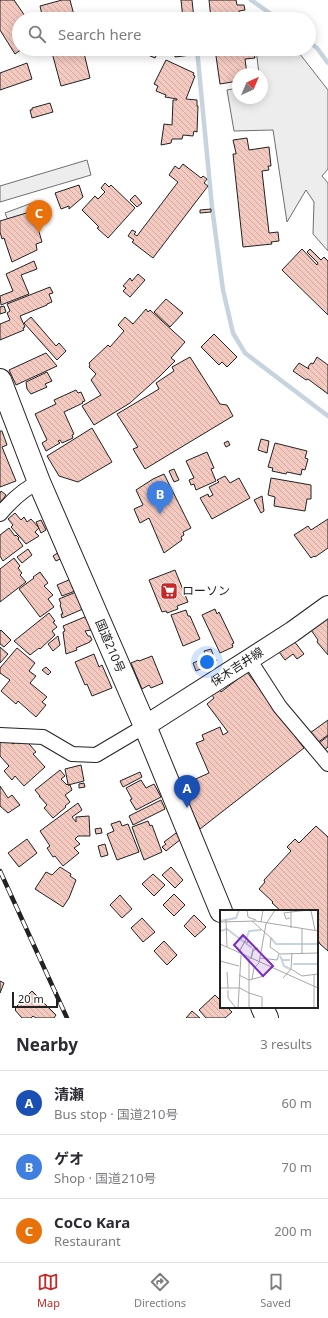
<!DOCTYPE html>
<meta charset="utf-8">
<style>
body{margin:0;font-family:"Noto Sans","Noto Sans JP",sans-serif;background:#f7f7f7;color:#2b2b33}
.compass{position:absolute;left:232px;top:68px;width:36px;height:36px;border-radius:50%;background:#fff;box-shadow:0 2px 10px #0003;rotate:44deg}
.scale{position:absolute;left:12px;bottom:10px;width:46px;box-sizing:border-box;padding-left:4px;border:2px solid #222;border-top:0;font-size:11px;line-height:14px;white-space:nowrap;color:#222;-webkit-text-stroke:3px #fff;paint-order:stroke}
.you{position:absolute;left:207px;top:662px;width:14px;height:14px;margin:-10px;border:3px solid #fff;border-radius:50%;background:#1a73e8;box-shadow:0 0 0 6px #1a73e833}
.badge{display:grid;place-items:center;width:26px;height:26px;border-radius:50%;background:#c62828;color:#fff;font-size:13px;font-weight:700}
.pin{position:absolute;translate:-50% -33px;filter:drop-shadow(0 1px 2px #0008)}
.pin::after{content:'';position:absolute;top:21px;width:14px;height:12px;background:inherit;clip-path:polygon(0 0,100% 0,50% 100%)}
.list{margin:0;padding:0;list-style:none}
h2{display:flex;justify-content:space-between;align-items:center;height:52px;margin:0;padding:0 16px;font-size:17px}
h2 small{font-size:13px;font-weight:400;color:#7c7c81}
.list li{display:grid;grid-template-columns:26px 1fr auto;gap:12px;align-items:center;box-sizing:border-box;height:64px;padding:0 16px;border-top:1px solid #e1e1e2}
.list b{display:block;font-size:15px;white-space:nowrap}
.list p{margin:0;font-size:13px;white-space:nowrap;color:#7c7c81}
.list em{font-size:13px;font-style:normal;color:#7c7c81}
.icon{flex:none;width:22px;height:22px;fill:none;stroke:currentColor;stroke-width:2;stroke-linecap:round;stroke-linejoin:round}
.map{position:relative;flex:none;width:328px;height:1018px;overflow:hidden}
.search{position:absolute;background:#fff;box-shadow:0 2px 10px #0003;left:12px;right:12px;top:12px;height:44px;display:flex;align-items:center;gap:10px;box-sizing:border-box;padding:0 14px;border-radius:22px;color:#7c7c81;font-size:15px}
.sheet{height:244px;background:#fff}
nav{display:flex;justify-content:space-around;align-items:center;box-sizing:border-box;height:56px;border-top:1px solid #e1e1e2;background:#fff;font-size:11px;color:#7c7c81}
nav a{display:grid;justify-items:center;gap:2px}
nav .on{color:#c62828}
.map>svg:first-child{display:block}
</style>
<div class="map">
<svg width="328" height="1018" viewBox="0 0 328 1018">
<defs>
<pattern id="building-back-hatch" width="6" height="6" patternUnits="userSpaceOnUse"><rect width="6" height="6" fill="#f3c9c0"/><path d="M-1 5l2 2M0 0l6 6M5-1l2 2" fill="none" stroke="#d0aca5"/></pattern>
</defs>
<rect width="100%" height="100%" fill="#fff"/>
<!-- parking -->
<path fill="#ededed" stroke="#6f6f6f" d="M256,49H296L328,90V169L322,176L328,183V251L313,234L314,202L306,190L287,222L273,130L234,131L227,90L238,88V98H262V74H259Z
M87,160L91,175L0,202V186Z
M32,203L36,216L10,225L5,213Z"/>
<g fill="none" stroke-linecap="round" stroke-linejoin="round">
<!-- stream -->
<path stroke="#c7d3dd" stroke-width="4.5" d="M251,0L278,19
M309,42L317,48L328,63
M197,49L212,207L223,290L233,333L245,353L328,416"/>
</g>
<!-- building -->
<path fill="url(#building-back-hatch)" stroke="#222" d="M0,0H14L27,19H19V49H22L15,54L0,30Z
M62,0H70L75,19H43L40,6Z
M181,0H192L194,19H183Z
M209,0H236L237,5H244L245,10L239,11V15L234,16L235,19H211Z
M51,49H83L90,78L61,86Z
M151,49L159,50L155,58L148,55Z
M174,49H199V54L175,57Z
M215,49H253L255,58L245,59L247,74H238V81L220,84Z
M166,60L194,73L193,75L195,76L186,99L197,100V106H198L197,132L194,131L193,136L183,135L182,139H172L171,143L161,145L164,124L172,125L173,100H177V99L165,97L166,95L156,91L158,86L154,84Z
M27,63L32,79L0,90V73Z
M50,103L53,112L32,118L30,110H32V108Z
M247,138L249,150L269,147L271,166H268L269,170L262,171L269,233L278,232L279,241L271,242L272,244L243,247L233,154H236V153L233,140Z
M183,164L201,178L203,176L207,179L204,183L208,186L153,258L132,242L134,240L128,236L132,230L136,232L134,234L137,236L178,182L169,175L175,166L179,169Z
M105,183L109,187L111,185L135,208L108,238L97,228L99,227L82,210L95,196L98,199L105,192L101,188Z
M79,185L83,197L69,209V206L61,209L55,193Z
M135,195L142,203L137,207L130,200Z
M211,209V212L200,213V210Z
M33,211L42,242L36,244L37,250L12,262L4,238L2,239L0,232V221Z
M302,249L317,265L318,263L307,252L310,249L321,260L324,257L328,261V315L282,270Z
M34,261L37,269L21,275L29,294L1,305L0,296L13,291L6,274Z
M138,274L145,280L130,297L123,291L126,288L123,286L130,278L132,281Z
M50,287L53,293L49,294L52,302L47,304V305L20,316L25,327L23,328L24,330L0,340V324L10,320L7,313L10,311L7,304Z
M166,299L183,313L170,327L154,312Z
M4,306L6,312L0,314V307Z
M146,309L148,312L150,310L185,342L171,358L175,361L160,376L130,403L94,425L82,406L101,395L91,380L96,374L89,367L90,365L89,363L108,345L110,347L124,331L118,325L125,317L133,324Z
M31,317L56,346L59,343L66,351L57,360L24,323Z
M214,334L237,357L227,367L222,362L219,365L201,347Z
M46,353L57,366L16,385L9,370Z
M190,357L220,404L227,405L233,416L145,469L133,449L138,447L117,414L159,389L156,383L174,371L172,367Z
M317,357L328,365V394L308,379L306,380L293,371L299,363L309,369L308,367L311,363L313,364Z
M47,372L52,381L45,384L47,387L31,394L27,389L26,382Z
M76,390L78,393L81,392L85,401L82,402L83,403L64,412L74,434L72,435L73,438L62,443L60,440L58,441L60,443L46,451L42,443L47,440L35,414L56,404L54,400Z
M92,428L112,462L78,482L59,476L47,456Z
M0,431H2L7,445L2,447L16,481L0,487Z
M261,439L269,441L267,453L258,450Z
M228,441L230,445L226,447L224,443Z
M275,443L307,451L305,458L308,459L305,470L302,469L301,475L287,472L286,474L272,471L273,468L268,467Z
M207,452L214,468L211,469L216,481L196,490L194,484L191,485L189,480L194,478L186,461Z
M174,469L179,480L174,482L169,471Z
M164,474L191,528L183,532L184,535L181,537L182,540L164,553L149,518L140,523L134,509L143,505L136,490L153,479Z
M225,476L230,483L239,478L250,498L212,519L200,498L208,494L209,497L213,495L209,487L219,482L217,480Z
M271,478L311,485V499H307L305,511L274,506L275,497L268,495Z
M1,491L6,495L0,503V493Z
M262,496L264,511L261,513L254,500Z
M15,513L21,520L24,517L27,522L31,519L39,528L35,532L39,536L26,544L11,527L13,525L8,519Z
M328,519V548L315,557L314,556L311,558L294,535L308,526L311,530Z
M41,520L46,530L41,533L36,522Z
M9,528L15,536L16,535L19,538L18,539L23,546L3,561L0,556V535Z
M28,549L32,555L22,563L17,557Z
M59,552L62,558L56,561L53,556Z
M14,558L20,566L18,568L22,573L20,575L26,582L0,602V569Z
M175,570L188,602L177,606L178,609L167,613L166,611L162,612L149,580Z
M40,572L48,583L44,586L53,595L48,599L54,607L40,617L19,589L34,578L33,577Z
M71,579L75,591L62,596L57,585Z
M76,592L83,609L62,618L61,614H63L60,605L61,604L59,599Z
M215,609L217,614L219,612L234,643L232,644L233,647L220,653L202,615Z
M186,610L188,616H190L200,639L183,646L171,615Z
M49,613L55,621L53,622L57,627L52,631L55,635L40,649L39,648L30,655L14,641Z
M87,616L91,628V630L85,631L88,636H90L92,640L90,641V642L76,648L77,650L66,654L63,632L65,631L63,626Z
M328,617V655L317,642L318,640L311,630Z
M1,630L11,640L4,647L0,644V631Z
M58,636L60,645L53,651L48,644Z
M294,641L304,654L297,659L293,654L285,660L279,652Z
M0,647L8,654L0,663Z
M17,648L35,663L29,671L36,676L30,683L47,697L42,702L46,705L36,717L18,701L16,704L1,691L10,680L0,673V668Z
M211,649L214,657L207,659L204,651Z
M94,654L99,667L102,665L112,688L92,696L87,684L85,685L75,662Z
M152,656L163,683L151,688L149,685L142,689L131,663L138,660L139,661Z
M215,658L217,661L212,663L210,660Z
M200,660L201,663L205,661L207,666L196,671L193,663Z
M46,667L51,672L48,675L42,670Z
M247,672L304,748L200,829L180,786L209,773L196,743L204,740L202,735L220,727L223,735L228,732L207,704L214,698L212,695L219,689L221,692Z
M328,720V735L317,743L310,733Z
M5,735L13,744L23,737L36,752L33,754L45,767L24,786L15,776L12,780L4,771L9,766L0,756V736Z
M328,736V747L324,750L319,743Z
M81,765L84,781L68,785H70L72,790L65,795L70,802L65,806L66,807L53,818L44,808L47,805L39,796H40L35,790L60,770L65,776L61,779L67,785L68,784L65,769Z
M140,772L142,777L123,787L120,781Z
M141,780L146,788L154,784L161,797L136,810L130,800L132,799L126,788Z
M84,783L85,787L79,788V784Z
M0,786L8,798L12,795L20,805L8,813L0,806Z
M161,800L165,809L133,825L129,816Z
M78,803L82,810L72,817L76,822V817L89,816L90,836H78L75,839L80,844L74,848L79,853L63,866L55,856L53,857L47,848L50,846L40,831Z
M120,821L122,826L128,824L139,852L117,860L107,834L114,831L111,824Z
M148,821L150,826L152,825L162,852L144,860L132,827Z
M316,826L328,837V951L320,944L317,938V911H281L272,903L273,902L259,889L265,882L264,880L291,851L287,847L295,839L299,843Z
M101,828L102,833L96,834L95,829Z
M176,833L181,839L166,851L162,847L166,844L164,842Z
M27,839L37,853L19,867L8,853Z
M105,844L108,855L101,857L98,846Z
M60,867L71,874L70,876L76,880L69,898L63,907L35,889L46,872L52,875Z
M171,867L183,880L175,888L162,875Z
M153,874L165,885L154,896L142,884Z
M174,894L185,905L174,916L163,905Z
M120,895L132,909L122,918L110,905Z
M194,915L206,927L195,937L184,926Z
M142,918L155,932L143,942L131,928Z
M164,941L177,955L167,965L154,951Z
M0,981L4,983L0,993Z
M32,991L56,1015L54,1018H36L33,1016L31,1018H22L15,1010L16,1009L15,1008Z
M215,995L221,1001V1007H227L232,1012L225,1018H206L199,1010Z
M192,1011L200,1018H186Z"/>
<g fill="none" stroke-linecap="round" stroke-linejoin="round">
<defs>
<path id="minor" d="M0,514C11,501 23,489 39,482
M249,659L280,707L328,764
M0,735L43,737L72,754L96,755L145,726"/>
<path id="secondary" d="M145,726L292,632L328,606"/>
<path id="trunk" d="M0,380L39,482L145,726L221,911
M262,1007L267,1018"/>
</defs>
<!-- minor casing -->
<use href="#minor" stroke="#222" stroke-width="16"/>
<!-- secondary casing -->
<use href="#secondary" stroke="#222" stroke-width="22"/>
<!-- trunk casing -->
<use href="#trunk" stroke="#222" stroke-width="24"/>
<!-- minor -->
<use href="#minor" stroke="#fff" stroke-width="14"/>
<!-- secondary -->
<use href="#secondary" stroke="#fff" stroke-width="20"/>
<!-- trunk -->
<use href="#trunk" stroke="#fff" stroke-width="22"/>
<defs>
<path id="rail" d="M0,871L67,1018"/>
</defs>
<!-- rail casing -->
<use href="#rail" stroke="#222" stroke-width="4.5"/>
<!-- rail -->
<use href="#rail" stroke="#fff" stroke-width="3" stroke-dasharray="9" stroke-linecap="butt"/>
</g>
<!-- icons -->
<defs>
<symbol id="supermarket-square" viewBox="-11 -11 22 22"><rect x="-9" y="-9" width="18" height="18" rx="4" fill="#c62828" stroke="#fff"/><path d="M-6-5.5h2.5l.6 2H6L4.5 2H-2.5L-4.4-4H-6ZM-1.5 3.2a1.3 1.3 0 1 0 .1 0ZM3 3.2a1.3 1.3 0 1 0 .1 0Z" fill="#fff"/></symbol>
</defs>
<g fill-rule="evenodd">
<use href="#supermarket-square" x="159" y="581" width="20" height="20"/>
</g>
<g text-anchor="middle" stroke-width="3" stroke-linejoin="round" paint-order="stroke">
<!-- poi labels -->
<g font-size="12" fill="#222" stroke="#fff" text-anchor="start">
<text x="182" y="595">ローソン</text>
</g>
<!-- street labels -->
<g font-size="12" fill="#222" stroke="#fff">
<text transform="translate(110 646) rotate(67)" y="4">国道210号</text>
<text transform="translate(237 667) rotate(-33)" y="4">保木吉井線</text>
</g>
</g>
<!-- overview -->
<g transform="translate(220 910)">
<rect width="98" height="98" fill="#fff"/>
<path fill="none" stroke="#c7d3dd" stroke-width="2" d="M0,11L16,8L19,0M0,21L7,19L32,38M19,28L27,27L29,21L41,20M51,28L56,34H98M60,46L62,50H70M62,51L64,56L70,59M73,54H98"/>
<path fill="none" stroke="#a7a7a7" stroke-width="1" d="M27,0L28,7L36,10M91,1L95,20M71,2L89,0M70,8L66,9L64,3L71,2M6,9L7,37M32,11L51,28L50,37L60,44L98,43M0,12L36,11L98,21M41,12L43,0M71,18V0M82,19V43M0,34L98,78M19,42L26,29L28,30V33L25,31L19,42M31,48L33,39L38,38L33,41L31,49M40,48L57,50L59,44M0,51L19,56M39,53L46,14L55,0M71,59L82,66L98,64M7,62L8,78M94,64V98M19,65L29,70L44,66M63,68L71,59L72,43M32,69L34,58L39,53M0,78H20L29,83M8,80V88L16,98M29,83L42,87V98M18,98L21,45M29,98V48"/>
<path fill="#7b2cbf" fill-opacity="0.15" stroke="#7b2cbf" stroke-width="2" d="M23,25L53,56L43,66L14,35Z"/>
<rect width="98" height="98" fill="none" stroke="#222" stroke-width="2"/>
</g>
</svg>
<svg class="compass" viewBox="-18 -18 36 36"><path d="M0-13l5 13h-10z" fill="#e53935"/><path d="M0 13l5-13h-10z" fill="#7c7c81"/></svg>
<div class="scale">20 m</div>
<div class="you"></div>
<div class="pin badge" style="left:187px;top:808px;background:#1a4fb4">A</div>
<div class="pin badge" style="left:160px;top:514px;background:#3f7fe0">B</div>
<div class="pin badge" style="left:39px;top:233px;background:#e8710a">C</div>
<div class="search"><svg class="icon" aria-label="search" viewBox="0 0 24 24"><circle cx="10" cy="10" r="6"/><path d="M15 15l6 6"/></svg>Search here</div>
</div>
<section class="sheet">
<h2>Nearby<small>3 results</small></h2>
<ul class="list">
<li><span class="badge" style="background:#1a4fb4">A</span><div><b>清瀬</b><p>Bus stop · 国道210号</p></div><em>60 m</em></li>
<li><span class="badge" style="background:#3f7fe0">B</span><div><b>ゲオ</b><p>Shop · 国道210号</p></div><em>70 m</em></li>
<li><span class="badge" style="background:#e8710a">C</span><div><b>CoCo Kara</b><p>Restaurant</p></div><em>200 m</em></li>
</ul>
</section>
<nav>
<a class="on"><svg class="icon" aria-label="map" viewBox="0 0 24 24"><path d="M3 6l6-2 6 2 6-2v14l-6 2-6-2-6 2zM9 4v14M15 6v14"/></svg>Map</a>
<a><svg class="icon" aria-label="directions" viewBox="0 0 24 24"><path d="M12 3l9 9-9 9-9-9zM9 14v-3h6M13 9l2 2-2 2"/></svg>Directions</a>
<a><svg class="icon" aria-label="saved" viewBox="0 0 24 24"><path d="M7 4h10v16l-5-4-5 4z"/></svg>Saved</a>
</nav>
